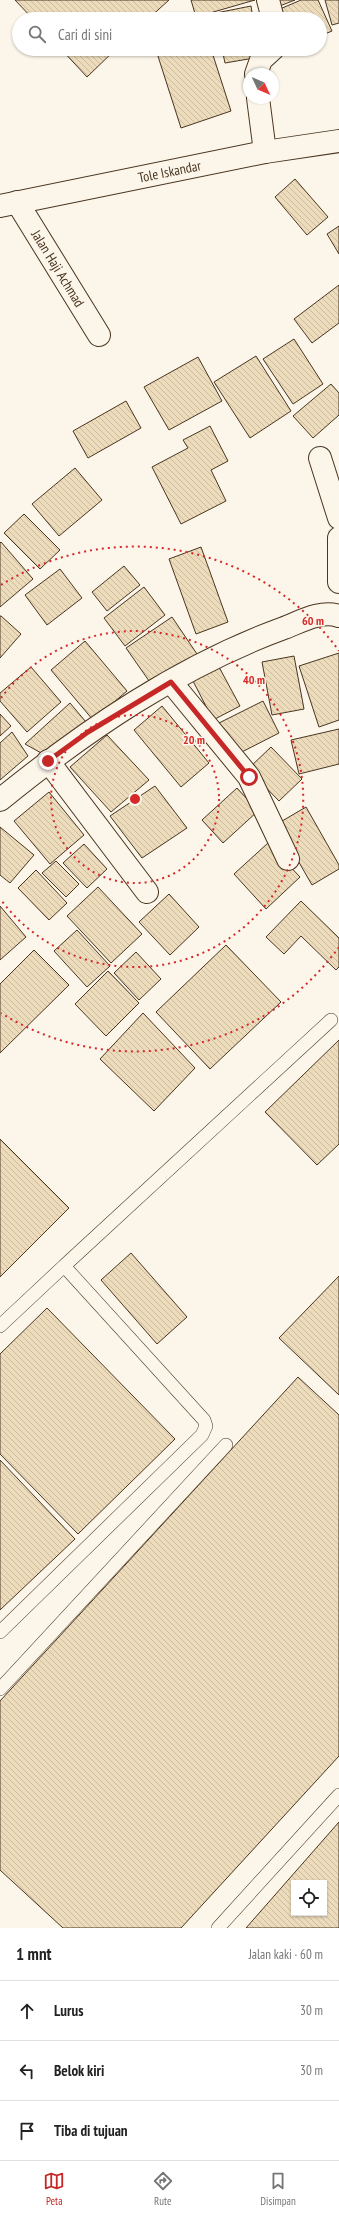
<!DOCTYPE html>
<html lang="id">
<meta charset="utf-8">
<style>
body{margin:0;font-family:"PT Sans Narrow",sans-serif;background:#f6f6f6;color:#222}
.controls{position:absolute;right:12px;bottom:12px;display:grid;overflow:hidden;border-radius:0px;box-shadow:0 1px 3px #0004}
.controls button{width:36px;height:36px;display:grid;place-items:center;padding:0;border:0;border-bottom:1px solid #e0e0e0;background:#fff;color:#222;font:20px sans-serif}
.compass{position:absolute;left:243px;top:68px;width:36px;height:36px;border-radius:50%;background:#fff;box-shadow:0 1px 3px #0004;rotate:134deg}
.stop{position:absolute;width:12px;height:12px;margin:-9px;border:3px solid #c62828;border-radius:50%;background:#fff}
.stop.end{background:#c62828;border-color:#fff;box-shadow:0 1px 4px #0008}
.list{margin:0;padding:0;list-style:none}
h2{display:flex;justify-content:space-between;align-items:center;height:52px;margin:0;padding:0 16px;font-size:17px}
h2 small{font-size:13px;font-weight:400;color:#767676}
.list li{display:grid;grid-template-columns:26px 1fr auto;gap:12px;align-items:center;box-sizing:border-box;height:60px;padding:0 16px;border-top:1px solid #e0e0e0}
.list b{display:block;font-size:15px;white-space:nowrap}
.list em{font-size:13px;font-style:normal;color:#767676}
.icon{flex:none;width:22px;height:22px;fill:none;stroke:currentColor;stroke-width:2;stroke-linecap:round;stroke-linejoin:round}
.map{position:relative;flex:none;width:339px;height:1928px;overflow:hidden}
.search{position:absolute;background:#fff;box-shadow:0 1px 3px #0004;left:12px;right:12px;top:12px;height:44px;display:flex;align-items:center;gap:10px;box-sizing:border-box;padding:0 14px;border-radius:22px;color:#767676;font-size:15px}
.sheet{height:232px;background:#fff}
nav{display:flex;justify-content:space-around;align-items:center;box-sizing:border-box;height:56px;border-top:1px solid #e0e0e0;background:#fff;font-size:11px;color:#767676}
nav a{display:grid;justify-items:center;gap:2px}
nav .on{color:#c62828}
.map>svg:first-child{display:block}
</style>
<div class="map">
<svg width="339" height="1928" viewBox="0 0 339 1928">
<defs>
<pattern id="building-back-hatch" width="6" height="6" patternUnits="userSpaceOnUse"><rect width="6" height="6" fill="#ecdcbc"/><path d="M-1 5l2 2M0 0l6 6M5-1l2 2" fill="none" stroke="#ccbda1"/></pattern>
</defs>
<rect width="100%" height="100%" fill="#fbf6e9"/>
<!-- building -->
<path fill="url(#building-back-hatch)" stroke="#4a3520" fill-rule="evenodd" d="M15,0H169L148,19H33Z
M191,0H255L196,17Z
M275,0H295L277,7Z
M301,0H318L332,31L320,36V19H276L273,12Z
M325,0H339V23L332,25Z
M251,6L253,19H217L216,13Z
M61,49H116L87,77Z
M161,49H211L231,111L181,128L156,50Z
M222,49H259L260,57L225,63Z
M295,179L328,217L307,235L275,197Z
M339,226V254L327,234Z
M339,285V323L312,343L294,319Z
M294,339L323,384L293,404L263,359Z
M256,356L291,411L250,438L214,382Z
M198,357L222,401L169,430L144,387Z
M331,384L339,393V415L313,438L293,416Z
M126,401L141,428L88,458L73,431Z
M210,426L228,461L211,470L226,501L181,524L152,467L188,448L183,440Z
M75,468L102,500L59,536L32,504Z
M24,514L60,550L40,569L4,533Z
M1,542L33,579L0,607V543Z
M201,547L228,622L196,634L169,559Z
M124,566L140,585L107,611L92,592Z
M60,569L82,598L47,625L25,595Z
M144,587L165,615L125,646L104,618Z
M1,616L21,634L0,658V616Z
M172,617L199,657L154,688L126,648Z
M85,641L127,691L93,720L51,670Z
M339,653V720L319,727L299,666Z
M294,656L304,709L272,715L262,662Z
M31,667L61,702L27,732L0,701V693Z
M219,667L240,706L213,720L193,681Z
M263,701L279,733L234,756L217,724Z
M70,703L86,722L43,754L25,744Z
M162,706L209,763L181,787L134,730Z
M0,714L11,726L0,736Z
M339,729V764L299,774L291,740Z
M12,732L28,756L0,780V743Z
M107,735L149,780L111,812L70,767Z
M271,747L302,779L279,801L248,769Z
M155,786L187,828L142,858L110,816Z
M237,788L258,811L223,843L202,820Z
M49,792L84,835L50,864L14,821Z
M306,807L339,865V869L312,885L277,824Z
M0,827L34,855L10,883L0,875Z
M268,843L300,877L266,909L234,874Z
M84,844L107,869L87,888L63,863Z
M56,861L79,884L66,897L42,873Z
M36,870L67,903L49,920L18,888Z
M98,887L142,934L111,963L67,916Z
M169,894L199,927L170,955L139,922Z
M301,901L339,938V967L336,970L301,936L284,954L266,937Z
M0,906L26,937L0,960Z
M77,930L110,966L87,987L54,951Z
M226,945L281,1002L210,1069L156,1012Z
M34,950L69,985L0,1053V984Z
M136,952L161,979L139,1000L114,973Z
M108,971L139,1003L106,1036L75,1004Z
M143,1013L195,1068L154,1111L100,1059Z
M339,1040V1144L317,1165L265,1112Z
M0,1139L69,1208L0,1277Z
M131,1253L187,1317L157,1344L101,1280Z
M339,1276V1395L279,1338Z
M47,1308L175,1439L78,1534L0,1454V1354Z
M298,1377L339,1415V1756L181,1928H63L0,1870V1701Z
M0,1460L75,1539L0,1610Z
M339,1822V1928H246ZM294,1883H324V1913H294Z"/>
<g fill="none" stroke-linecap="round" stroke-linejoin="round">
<defs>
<path id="lane" d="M0,1326L64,1266
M0,1632L202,1435L206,1426L204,1420L64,1266L331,1020
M0,1689L226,1445
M218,1928L339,1795"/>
<g id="street">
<path d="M268,0L273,19"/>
<path d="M256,74L261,60L273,49"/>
<path d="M258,98L265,152"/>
<path id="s1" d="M17,202L99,335"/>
<path d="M320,458L339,518"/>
<path d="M339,538V582"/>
<path d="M171,682L249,777L288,859"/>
<path d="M48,761L147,892"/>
<path d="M0,800C86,730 180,666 284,628C302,621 321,610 339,616"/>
</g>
<g id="secondary">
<path id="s2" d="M0,206L265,152L339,141"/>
</g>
</defs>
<!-- lane casing -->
<use href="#lane" stroke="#4a3520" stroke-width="14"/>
<!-- street casing -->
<use href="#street" stroke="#4a3520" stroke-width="24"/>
<!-- secondary casing -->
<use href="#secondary" stroke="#4a3520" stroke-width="24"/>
<!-- lane -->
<use href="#lane" stroke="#fbf6e9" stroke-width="13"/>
<!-- street -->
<use href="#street" stroke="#fbf6e9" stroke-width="22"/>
<!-- secondary -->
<use href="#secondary" stroke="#fbf6e9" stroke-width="22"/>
</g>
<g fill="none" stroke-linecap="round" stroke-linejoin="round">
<!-- route -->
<path stroke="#c62828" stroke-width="5" d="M48,761L88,732L171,682L249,777"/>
</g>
<!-- distance rings -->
<g fill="none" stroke="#d62828" stroke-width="2" stroke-dasharray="2 4">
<circle cx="135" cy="799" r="84"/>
<path d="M1 698A168 168 0 1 1 1 900"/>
<path d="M339 947A252 252 0 0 1 1 1013M1 585A252 252 0 0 1 339 651"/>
</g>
<g text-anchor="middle" stroke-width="3" stroke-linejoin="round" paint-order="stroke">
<!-- street labels -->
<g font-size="14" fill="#4a3520" stroke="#fbf6e9">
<text dy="5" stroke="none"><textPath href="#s2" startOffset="173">Tole Iskandar</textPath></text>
<text dy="5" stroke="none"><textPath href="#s1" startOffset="78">Jalan Haji Achmad</textPath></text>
</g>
</g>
<circle cx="135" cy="799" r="6" fill="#d62828" stroke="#fbf6e9" stroke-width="2"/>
<g font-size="12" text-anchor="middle" font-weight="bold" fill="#d62828" stroke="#fbf6e9" stroke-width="3" stroke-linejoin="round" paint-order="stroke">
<text x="313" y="625">60 m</text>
<text x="254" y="684">40 m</text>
<text x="194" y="744">20 m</text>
</g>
</svg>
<div class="controls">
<button><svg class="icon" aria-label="locate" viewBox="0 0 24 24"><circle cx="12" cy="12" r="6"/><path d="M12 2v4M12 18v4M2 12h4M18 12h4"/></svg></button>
</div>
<svg class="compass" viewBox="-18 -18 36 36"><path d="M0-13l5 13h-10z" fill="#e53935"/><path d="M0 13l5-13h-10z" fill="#767676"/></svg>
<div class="stop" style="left:249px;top:777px"></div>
<div class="stop end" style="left:48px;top:761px"></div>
<div class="search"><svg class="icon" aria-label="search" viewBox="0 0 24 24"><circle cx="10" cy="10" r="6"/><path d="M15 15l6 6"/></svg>Cari di sini</div>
</div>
<section class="sheet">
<h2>1 mnt<small>Jalan kaki · 60 m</small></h2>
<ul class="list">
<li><svg class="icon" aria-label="ahead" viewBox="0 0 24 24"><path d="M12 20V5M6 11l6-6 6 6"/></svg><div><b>Lurus</b></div><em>30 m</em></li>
<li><svg class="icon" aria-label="left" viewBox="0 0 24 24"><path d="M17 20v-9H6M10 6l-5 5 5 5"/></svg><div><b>Belok kiri</b></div><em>30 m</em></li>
<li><svg class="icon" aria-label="arrive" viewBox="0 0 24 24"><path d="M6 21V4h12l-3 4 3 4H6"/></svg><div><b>Tiba di tujuan</b></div></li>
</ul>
</section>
<nav>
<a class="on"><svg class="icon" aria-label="map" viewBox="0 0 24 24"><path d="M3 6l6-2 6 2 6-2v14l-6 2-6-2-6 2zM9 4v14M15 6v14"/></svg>Peta</a>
<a><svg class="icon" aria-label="directions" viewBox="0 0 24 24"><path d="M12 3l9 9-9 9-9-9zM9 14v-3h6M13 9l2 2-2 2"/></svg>Rute</a>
<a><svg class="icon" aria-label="saved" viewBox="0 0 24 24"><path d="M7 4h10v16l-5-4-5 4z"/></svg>Disimpan</a>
</nav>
